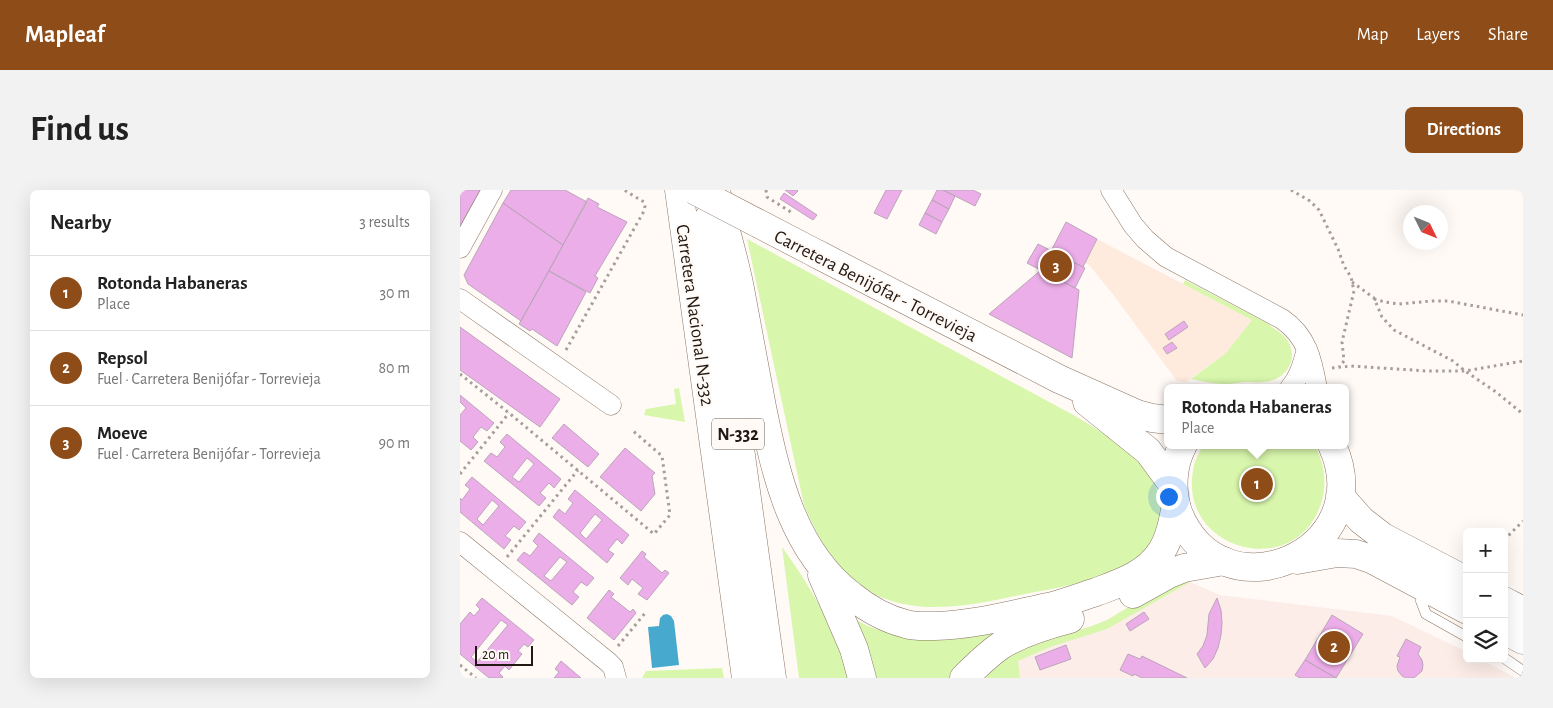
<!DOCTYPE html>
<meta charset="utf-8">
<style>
body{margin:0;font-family:"Alegreya Sans",sans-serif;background:#f2f2f2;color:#222}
.controls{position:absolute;right:15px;bottom:15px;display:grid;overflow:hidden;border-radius:8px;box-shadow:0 5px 20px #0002}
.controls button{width:45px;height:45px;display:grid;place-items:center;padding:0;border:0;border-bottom:1px solid #e0e0e0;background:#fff;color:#222;font:25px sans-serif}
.compass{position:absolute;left:943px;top:15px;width:45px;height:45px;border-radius:50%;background:#fff;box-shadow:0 5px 20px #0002;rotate:133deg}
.scale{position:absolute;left:15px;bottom:12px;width:58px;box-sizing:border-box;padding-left:5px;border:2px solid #221913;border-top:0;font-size:14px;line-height:18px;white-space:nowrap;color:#221913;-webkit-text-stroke:4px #fffaf6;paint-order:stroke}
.you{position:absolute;left:708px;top:306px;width:18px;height:18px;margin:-12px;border:4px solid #fff;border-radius:50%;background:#1a73e8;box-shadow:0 0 0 8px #1a73e833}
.badge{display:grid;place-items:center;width:32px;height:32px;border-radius:50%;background:#8e4d18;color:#fff;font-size:16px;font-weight:700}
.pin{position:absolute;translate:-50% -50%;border:2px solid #fff;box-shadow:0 1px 5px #0006}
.popup{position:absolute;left:704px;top:194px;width:185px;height:65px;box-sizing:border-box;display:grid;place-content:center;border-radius:8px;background:#fff;filter:drop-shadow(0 1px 4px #0005);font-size:16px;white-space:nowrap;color:#767676}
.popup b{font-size:19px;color:#222}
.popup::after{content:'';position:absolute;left:50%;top:100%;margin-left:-10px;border:10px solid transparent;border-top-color:#fff}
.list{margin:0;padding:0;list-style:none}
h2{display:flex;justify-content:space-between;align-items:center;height:65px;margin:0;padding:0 20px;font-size:21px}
h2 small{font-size:16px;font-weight:400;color:#767676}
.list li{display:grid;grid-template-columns:32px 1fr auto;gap:15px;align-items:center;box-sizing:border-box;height:75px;padding:0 20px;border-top:1px solid #e0e0e0}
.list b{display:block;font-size:19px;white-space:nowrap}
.list p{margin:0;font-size:16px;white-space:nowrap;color:#767676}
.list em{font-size:16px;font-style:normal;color:#767676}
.icon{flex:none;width:28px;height:28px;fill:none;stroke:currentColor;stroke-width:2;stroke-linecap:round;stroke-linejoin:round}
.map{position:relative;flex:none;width:1063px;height:488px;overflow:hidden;border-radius:8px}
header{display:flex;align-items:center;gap:30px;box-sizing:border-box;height:70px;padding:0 25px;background:#8e4d18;color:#fff}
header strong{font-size:24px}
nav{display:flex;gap:28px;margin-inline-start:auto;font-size:18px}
.intro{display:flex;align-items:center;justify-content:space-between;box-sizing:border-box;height:120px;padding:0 30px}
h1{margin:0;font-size:35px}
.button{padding:12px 22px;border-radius:8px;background:#8e4d18;color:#fff;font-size:18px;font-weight:700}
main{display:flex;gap:30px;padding:0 30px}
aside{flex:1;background:#fff;border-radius:8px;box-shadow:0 5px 20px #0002}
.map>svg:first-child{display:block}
</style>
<header>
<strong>Mapleaf</strong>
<nav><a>Map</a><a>Layers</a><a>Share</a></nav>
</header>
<div class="intro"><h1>Find us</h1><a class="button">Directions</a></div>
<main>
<aside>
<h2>Nearby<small>3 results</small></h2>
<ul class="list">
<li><span class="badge">1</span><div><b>Rotonda Habaneras</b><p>Place</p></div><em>30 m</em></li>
<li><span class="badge">2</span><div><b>Repsol</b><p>Fuel · Carretera Benijófar - Torrevieja</p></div><em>80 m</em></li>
<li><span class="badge">3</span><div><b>Moeve</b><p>Fuel · Carretera Benijófar - Torrevieja</p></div><em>90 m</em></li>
</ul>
</aside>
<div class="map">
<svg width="1063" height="488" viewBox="0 0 1063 488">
<rect width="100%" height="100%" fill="#fffaf6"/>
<!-- commercial -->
<path fill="#fdede8" d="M727,385L730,392L760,405L932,426L1007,462V469H1020L1056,488H522L595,447L632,436L647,430L692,403Z"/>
<!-- built -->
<path fill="#feebdd" d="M637,49L792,130L766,163L726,192L717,191L652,103L629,75L625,73Z"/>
<!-- green -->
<path fill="#d8f6ac" d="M287,49L617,227C656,251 720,289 696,344C694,349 692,354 690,358C686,365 674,375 667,378C661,381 653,383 646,385C619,394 592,399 565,404C516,414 463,427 416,405C380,386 359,352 344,315Z
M725,90L811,135L810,136C822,143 832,151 832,166C831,181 818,191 803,192C798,193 793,192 788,192C780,192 773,194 765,194C754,194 742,191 731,189L766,163L792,130L723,94Z
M219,198L225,232L184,225L186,219L216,214L214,199Z
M743,255H854C864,271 867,291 862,310C839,394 714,361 734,276C735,269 740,262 743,255Z
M322,357C343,386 361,415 375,447C381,460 385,475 389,488H339Z
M727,385L730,392L647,439L590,457L558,471L560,488H522L549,466L579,452L632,436L647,430L692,403Z
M392,428L410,437L428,443L448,447L545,436L490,488H413Z
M262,478L264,488H182L186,481Z"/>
<!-- water -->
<path fill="#48a9cf" d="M207,424L211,426L214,431L219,475L192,478L188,437L199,436L200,428L203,425Z"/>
<!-- building -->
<path fill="#ecaee8" stroke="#baa5b9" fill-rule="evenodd" d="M0,0H20L0,36Z
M51,0H105L127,12L103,55L43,13Z
M325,0H337L338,1L333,6Z
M426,0H442L427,29L414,23Z
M477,0H483L495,6L489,19L472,10Z
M483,0H513L521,4L515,16Z
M324,3L357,25L353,30L320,9Z
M128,8L139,14L137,17L167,32L135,86L138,88L130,103L89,81Z
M472,10L489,19L482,32L465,23Z
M43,13L103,55L61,131L8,94L4,85Z
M465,23L482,32L476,44L459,35Z
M606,32L637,49L623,77L591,61Z
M578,54L625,78L615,98L567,73Z
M581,80L619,100L612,168L529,124Z
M89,81L126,102L97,156L72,139L70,141L59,134Z
M724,131L728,137L709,150L705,144Z
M0,137L100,209L80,237L0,180Z
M712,152L717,158L707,164L703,158Z
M0,205L34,233L27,241L21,237L13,247L18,252L11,260L0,251V225L6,218L0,212Z
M104,234L139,264L128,277L92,248Z
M47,244L101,289L94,298L89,293L80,303L86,308L79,316L24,271L31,263L37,267L45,257L40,252ZM67,268L74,274L59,292L52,287Z
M165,258L195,283L192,286L195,304L181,321L140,287Z
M12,287L66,332L59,340L54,336L45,346L51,350L44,359L0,322V308L2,310L10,299L5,295ZM32,310L39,316L23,335L17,329Z
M115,300L169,345L162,354L157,349L148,360L154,364L147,373L93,327L99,319L105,324L113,313L108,309ZM135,324L142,330L126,349L120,343Z
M79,343L134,388L127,396L121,392L113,402L119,407L112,415L57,370L64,362L70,366L78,356L73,351ZM100,367L107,372L91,391L84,386Z
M182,361L186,364L184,367L202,383L205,380L209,383L187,410L178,404L183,398L172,389L168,395L160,388Z
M149,400L154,404L151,407L170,422L173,419L176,423L154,450L127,428Z
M22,408L74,450L68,457L64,454L58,461L62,464L49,480L45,476L39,483L43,487L42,488H29L0,464V434L10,422L14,426L20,419L16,415ZM41,430L48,435L17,472L11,467Z
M757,408L761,420L762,433L761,445L758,458L753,469L745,478L737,464L743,456L747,445L749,424Z
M684,422L689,429L670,441L666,434Z
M872,425L903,444L876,488L845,470Z
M946,449L961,457L958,464L962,470L963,475L962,481L954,488H946L942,486L938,481L937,476L940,467L937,466Z
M606,455L611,469L580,480L575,467Z
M668,464L680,469L682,466L727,488H682L674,484L673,486L660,480Z
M845,470L876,488H840L835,485Z
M101,471L121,488H94L99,482L95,479Z"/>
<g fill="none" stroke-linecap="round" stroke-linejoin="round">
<defs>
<path id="lane" d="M962,400L961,411L966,424L1007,447
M1044,468L1063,481"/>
<path id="street" d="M651,0L673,35L685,49L706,67L822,129C847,146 852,170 857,198
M0,58L32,0
M0,109L151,215
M830,198C840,187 843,173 847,159
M0,352L148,472L153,477L156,488"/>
<path id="secondary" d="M357,64L599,189L677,224L692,228L708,230
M627,212L688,261L713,295
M723,255C712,275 711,301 718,322C761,431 921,362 872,255
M880,306L901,330L923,347L1007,391
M837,370L877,363L896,364L911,369L1007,420
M1044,411L1063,421
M1044,440L1063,450"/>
<path id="highway" d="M219,0L286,488
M256,0C263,35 275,69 281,104C288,142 295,180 302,217C316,286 333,362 392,406C408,419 426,429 446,434C456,437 466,436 475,436C515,435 554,424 593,416C607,412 621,407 636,402C660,393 686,385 701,362C710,348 713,331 716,315
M248,29L312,488
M362,385L394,459L402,488
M673,404L709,384L724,378L764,371
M504,488C516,476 529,463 543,454C564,442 587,435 610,429"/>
</defs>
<!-- lane casing -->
<use href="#lane" stroke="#8a7565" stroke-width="11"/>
<!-- street casing -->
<use href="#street" stroke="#8a7565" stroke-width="21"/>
<!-- secondary casing -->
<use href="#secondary" stroke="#8a7565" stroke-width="29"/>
<!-- highway casing -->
<use href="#highway" stroke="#8a7565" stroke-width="29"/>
<!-- path -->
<path stroke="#a59e99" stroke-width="3" stroke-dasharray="2.5 4" stroke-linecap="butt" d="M306,0L307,7L334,24
M831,0L850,11L859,20L878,59L884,76L891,87L894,101L882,152L884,171L879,177
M892,92L914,108L922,127L934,140L993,171L1005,181L1036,202L1063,224
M914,109L925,112L939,114L972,111H988L1063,125
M106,160L184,21L185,16L184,12L164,0
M872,178L891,176L967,181H1005L1063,171
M0,184L49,223L194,344L210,325L202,266L172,240
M0,284L49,223
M1044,350L1063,331
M47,367L118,280
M158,456L186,422
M0,475L16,488"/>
<!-- lane -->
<use href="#lane" stroke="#fff" stroke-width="10"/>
<!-- street -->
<use href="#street" stroke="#fff" stroke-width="20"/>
<!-- secondary -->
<use href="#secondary" stroke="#fff" stroke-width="28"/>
<!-- highway -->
<use href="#highway" stroke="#fff" stroke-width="28"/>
<defs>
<path id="secondary-bridge" d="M234,0L357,64"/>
</defs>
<!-- secondary-bridge casing -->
<use href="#secondary-bridge" stroke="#8a7565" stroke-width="29" stroke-linecap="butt"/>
<!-- secondary-bridge -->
<use href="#secondary-bridge" stroke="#fff" stroke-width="28"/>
</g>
<g text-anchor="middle" stroke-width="4.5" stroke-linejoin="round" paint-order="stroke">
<!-- shield labels -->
<rect fill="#fffaf6" stroke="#645c57" stroke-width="1" x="252" y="228.5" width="52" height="31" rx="4"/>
<g font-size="18" font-weight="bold" fill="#221913">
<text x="278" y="250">N-332</text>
</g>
<!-- street labels -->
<g font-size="19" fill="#221913" stroke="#fffaf6">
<text transform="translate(416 95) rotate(27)" y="7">Carretera Benijófar - Torrevieja</text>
<text transform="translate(236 125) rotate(82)" y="7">Carretera Nacional N-332</text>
</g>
</g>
</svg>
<div class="controls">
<button>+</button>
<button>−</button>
<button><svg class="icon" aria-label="layers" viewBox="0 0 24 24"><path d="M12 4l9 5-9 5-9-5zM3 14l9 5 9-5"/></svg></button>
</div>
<svg class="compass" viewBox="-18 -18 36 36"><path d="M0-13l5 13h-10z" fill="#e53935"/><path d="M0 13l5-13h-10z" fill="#767676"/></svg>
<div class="scale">20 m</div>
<div class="you"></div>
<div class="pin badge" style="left:797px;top:294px">1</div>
<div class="popup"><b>Rotonda Habaneras</b>Place</div>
<div class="pin badge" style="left:874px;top:457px">2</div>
<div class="pin badge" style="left:596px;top:76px">3</div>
</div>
</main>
